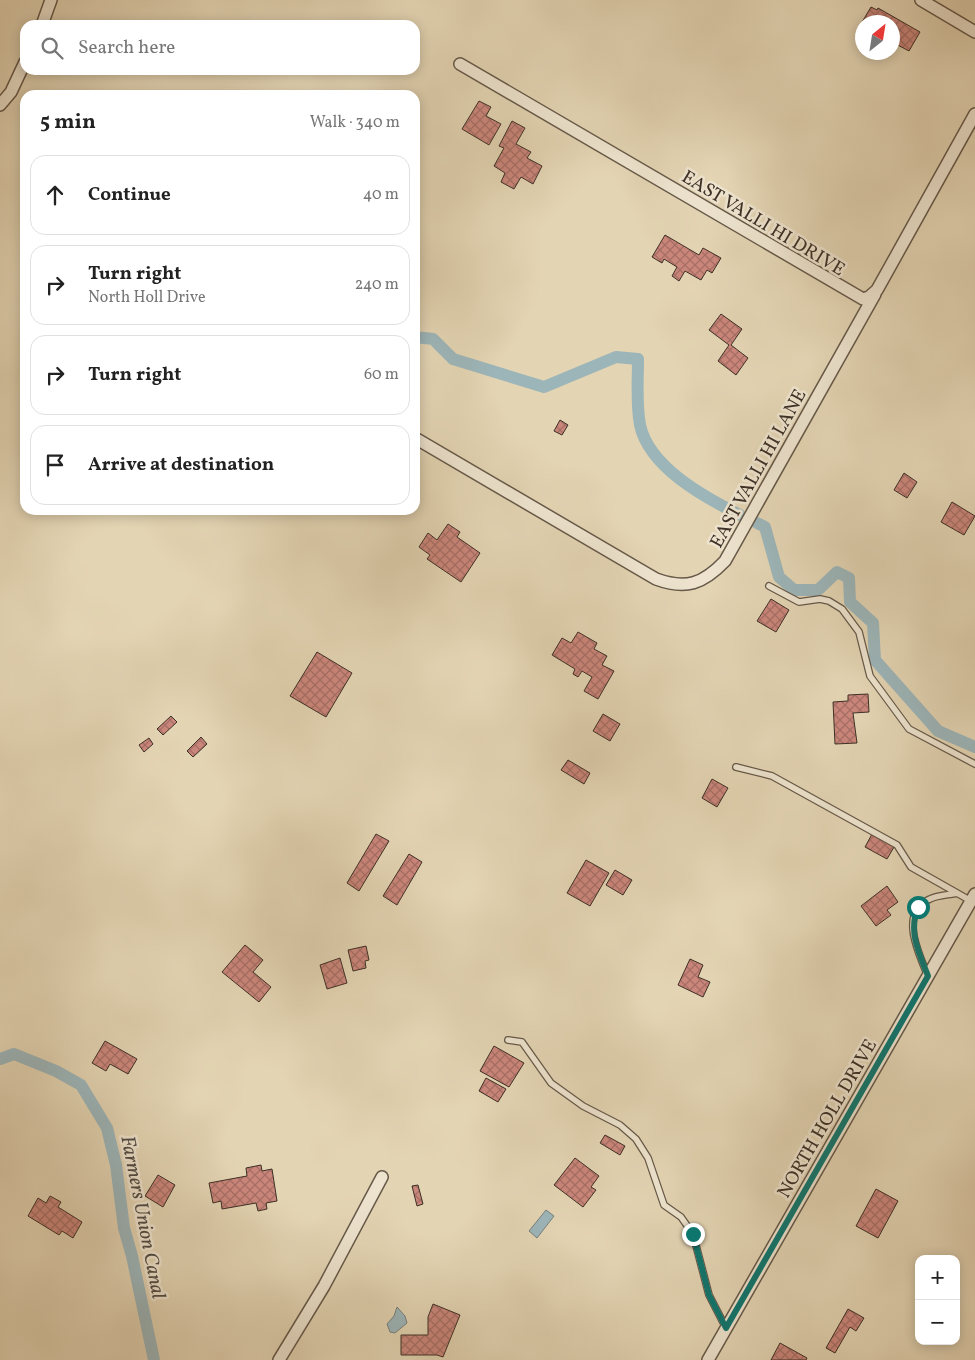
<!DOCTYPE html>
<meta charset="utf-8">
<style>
body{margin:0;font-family:Vollkorn,serif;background:#f2f2f2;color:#222}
.controls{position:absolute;right:15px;bottom:15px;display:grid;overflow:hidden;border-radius:10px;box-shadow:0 2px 12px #0003}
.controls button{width:45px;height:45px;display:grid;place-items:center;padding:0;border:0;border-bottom:1px solid #e0e0e0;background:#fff;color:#222;font:25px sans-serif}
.compass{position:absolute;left:855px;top:15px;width:45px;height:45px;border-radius:50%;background:#fff;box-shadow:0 2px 12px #0003;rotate:30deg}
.stop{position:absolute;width:15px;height:15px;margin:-11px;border:4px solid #0f766e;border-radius:50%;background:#fff}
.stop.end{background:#0f766e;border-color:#fff;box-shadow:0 1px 5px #0008}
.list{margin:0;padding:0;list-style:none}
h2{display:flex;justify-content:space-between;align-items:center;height:65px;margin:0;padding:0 20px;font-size:21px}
h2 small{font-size:16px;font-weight:400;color:#767676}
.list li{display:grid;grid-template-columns:32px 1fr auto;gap:15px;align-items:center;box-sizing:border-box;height:80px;margin:0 10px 10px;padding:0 10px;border:1px solid #e0e0e0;border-radius:15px}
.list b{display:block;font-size:19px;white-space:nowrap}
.list p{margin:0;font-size:16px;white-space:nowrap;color:#767676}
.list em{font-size:16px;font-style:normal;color:#767676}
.icon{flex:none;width:28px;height:28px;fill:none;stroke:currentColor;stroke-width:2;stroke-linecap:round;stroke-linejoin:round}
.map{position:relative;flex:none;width:975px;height:1360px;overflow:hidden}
.search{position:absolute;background:#fff;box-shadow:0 2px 12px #0003;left:20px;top:20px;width:400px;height:55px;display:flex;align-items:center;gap:12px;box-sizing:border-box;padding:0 18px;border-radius:15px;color:#767676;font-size:19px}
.panel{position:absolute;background:#fff;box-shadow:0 2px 12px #0003;left:20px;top:90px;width:400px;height:425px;border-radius:15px}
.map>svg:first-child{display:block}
</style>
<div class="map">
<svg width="975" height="1360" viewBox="0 0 975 1360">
<defs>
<pattern id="building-cross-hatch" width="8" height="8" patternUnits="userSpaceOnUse" patternTransform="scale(1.25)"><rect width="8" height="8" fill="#cb867b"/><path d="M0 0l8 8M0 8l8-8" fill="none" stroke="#a66e65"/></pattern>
</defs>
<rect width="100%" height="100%" fill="#e3d4b3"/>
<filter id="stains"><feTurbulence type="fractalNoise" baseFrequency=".004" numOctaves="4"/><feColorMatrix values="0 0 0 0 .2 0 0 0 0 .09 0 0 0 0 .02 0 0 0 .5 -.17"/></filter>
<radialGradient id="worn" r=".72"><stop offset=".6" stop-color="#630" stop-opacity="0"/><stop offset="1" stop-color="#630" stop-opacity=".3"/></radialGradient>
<!-- water -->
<path fill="#9cb5b9" stroke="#76807e" d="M546,1210L554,1216L537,1238L529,1231Z
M397,1307L405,1316L407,1323L395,1333L390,1332L387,1324L394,1316Z"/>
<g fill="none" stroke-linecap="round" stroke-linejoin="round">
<!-- canal -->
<path stroke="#9cb5b9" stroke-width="12" d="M415,337L433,339L453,359L544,387L616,357L638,359C638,380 636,404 640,425C649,467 704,497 740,515
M757,523L765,527L779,577L794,590H818L837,572L849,578L850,602L873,623L875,660L938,731L975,747
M0,1059L14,1054L56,1071L81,1085L107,1128L116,1165L124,1228L132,1256L154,1360"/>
</g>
<!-- building -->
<path fill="url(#building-cross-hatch)" stroke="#3d3026" d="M871,7L877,10L878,8L920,32L909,51L892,42V22H862V32L858,29Z
M479,101L491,107L486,116L501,124L489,145L462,129Z
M512,121L525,128L516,144L531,152L527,158L542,166L533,184L521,177L514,189L501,182L505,173L494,166L504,148L499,146Z
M665,235L699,255L703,248L721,258L712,273L707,270L701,280L685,271L679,281L672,276L677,267L664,259L662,263L652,257Z
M721,314L742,329L731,345L748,358L736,375L718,361L729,345L709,330Z
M560,420L568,425L562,435L554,431Z
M904,473L917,482L907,498L894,490Z
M952,502L975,516L964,535L941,522Z
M448,524L460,532L457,537L480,553L461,582L427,559L430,555L419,547L428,533L437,540Z
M771,599L789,610L776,632L757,621Z
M578,632L597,643L594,649L607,656L602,665L614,671L598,699L584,691L592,677L582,671L578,677L573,674L575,669L552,655L562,638L571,643Z
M317,652L352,673L326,717L290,696Z
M868,694L869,712L853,713L857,743L835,744L833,702L848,701V695Z
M603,714L620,724L610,741L593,731Z
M171,716L177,722L163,735L157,729Z
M201,737L207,744L193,757L187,751Z
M149,738L153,744L144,752L139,745Z
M568,760L590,773L584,784L561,770Z
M712,779L728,788L717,807L702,798Z
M376,834L389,841L359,891L347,883Z
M872,834L894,847L887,859L865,847Z
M409,854L422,862L397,905L383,896Z
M586,860L609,873L590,906L567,893Z
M615,870L632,880L623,895L606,885Z
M887,886L898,902L887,910L891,915L876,926L861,906Z
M245,945L263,960L253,972L271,987L259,1002L222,972Z
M366,946L369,960L365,961L366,968L353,971L348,950Z
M340,958L347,983L327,989L320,965Z
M690,959L703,965L698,977L710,982L703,997L678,985Z
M105,1041L137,1059L128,1074L110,1064L106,1071L92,1063Z
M494,1046L524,1063L509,1087L480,1071Z
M486,1078L506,1089L498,1102L479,1091Z
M605,1135L625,1146L620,1155L600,1143Z
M575,1158L599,1176L591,1187L596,1190L583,1207L554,1185Z
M261,1165L262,1171L272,1169L277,1201L266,1203L267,1209L258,1211L256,1203L222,1209L221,1201L213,1203L209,1183L247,1176L246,1168Z
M158,1175L175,1185L163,1207L145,1196Z
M418,1185L423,1204L417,1206L412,1186Z
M876,1189L898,1201L878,1238L856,1226Z
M50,1196L61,1202L58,1207L82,1222L73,1238L62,1231L59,1235L28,1216L38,1198L46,1203Z
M433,1304L460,1315L443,1357L437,1355H401V1335H428V1317Z
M848,1309L864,1318L856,1331L850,1327L835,1353L826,1348Z
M780,1343L807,1358L806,1360H771Z"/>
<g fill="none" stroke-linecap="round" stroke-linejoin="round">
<defs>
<path id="service" d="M769,586L799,602L820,599L829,601L842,609L859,632L870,676L909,729L975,764
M736,767L772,776L897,845L911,867L957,893
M928,976C919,954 898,912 930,899C938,895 949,895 957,893L971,901
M508,1040L522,1042L551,1083L583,1106L620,1125L636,1139L648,1158L664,1205L681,1217L693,1234L709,1295L726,1328"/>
<path id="minor" d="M921,0L975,32
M42,25L51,0
M460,64L863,299L869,297L877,290L975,114
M0,105L11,92L25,62
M415,438L656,579C686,590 703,584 725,561L875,294
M279,1360L324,1286L382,1177
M708,1360L975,894"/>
</defs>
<!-- service casing -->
<use href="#service" stroke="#665949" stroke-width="8"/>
<!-- minor casing -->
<use href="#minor" stroke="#665949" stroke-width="14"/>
<!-- service -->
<use href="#service" stroke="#ede3ce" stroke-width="5.5"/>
<!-- minor -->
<use href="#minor" stroke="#ede3ce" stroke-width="11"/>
</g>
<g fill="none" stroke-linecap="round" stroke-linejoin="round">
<!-- route -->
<path stroke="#0f766e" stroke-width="6" d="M693,1234L709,1295L726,1328L928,976C919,953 908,932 918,907"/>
</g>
<g text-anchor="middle" stroke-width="5" stroke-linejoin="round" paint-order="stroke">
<!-- street labels -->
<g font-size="19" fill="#3d3026" stroke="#ede3ce">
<text transform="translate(764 222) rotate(31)" y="7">EAST VALLI HI DRIVE</text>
<text transform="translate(757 468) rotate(-61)" y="7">EAST VALLI HI LANE</text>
<text transform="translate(826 1118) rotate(-60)" y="7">NORTH HOLL DRIVE</text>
</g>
<!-- water labels -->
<g font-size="20" font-style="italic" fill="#504b43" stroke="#ede3ce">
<text transform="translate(144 1217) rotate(79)" y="7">Farmers Union Canal</text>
</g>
</g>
<rect width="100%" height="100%" filter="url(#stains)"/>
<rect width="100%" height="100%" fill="url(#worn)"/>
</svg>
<div class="controls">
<button>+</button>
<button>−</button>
</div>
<svg class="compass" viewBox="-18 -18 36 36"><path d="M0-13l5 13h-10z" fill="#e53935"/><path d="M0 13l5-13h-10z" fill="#767676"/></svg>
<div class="stop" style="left:918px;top:907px"></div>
<div class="stop end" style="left:693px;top:1234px"></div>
<div class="search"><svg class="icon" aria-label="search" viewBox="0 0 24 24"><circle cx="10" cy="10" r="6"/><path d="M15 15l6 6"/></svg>Search here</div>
<section class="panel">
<h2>5 min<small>Walk · 340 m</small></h2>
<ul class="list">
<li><svg class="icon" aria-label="ahead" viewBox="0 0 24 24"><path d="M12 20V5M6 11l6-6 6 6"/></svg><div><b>Continue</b></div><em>40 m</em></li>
<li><svg class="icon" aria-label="right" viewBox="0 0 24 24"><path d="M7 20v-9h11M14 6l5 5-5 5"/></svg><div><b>Turn right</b><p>North Holl Drive</p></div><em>240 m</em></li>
<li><svg class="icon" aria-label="right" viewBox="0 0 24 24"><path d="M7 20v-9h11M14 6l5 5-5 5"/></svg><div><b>Turn right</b></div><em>60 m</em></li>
<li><svg class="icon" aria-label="arrive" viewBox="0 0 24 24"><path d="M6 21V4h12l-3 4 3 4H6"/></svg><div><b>Arrive at destination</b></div></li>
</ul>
</section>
</div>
